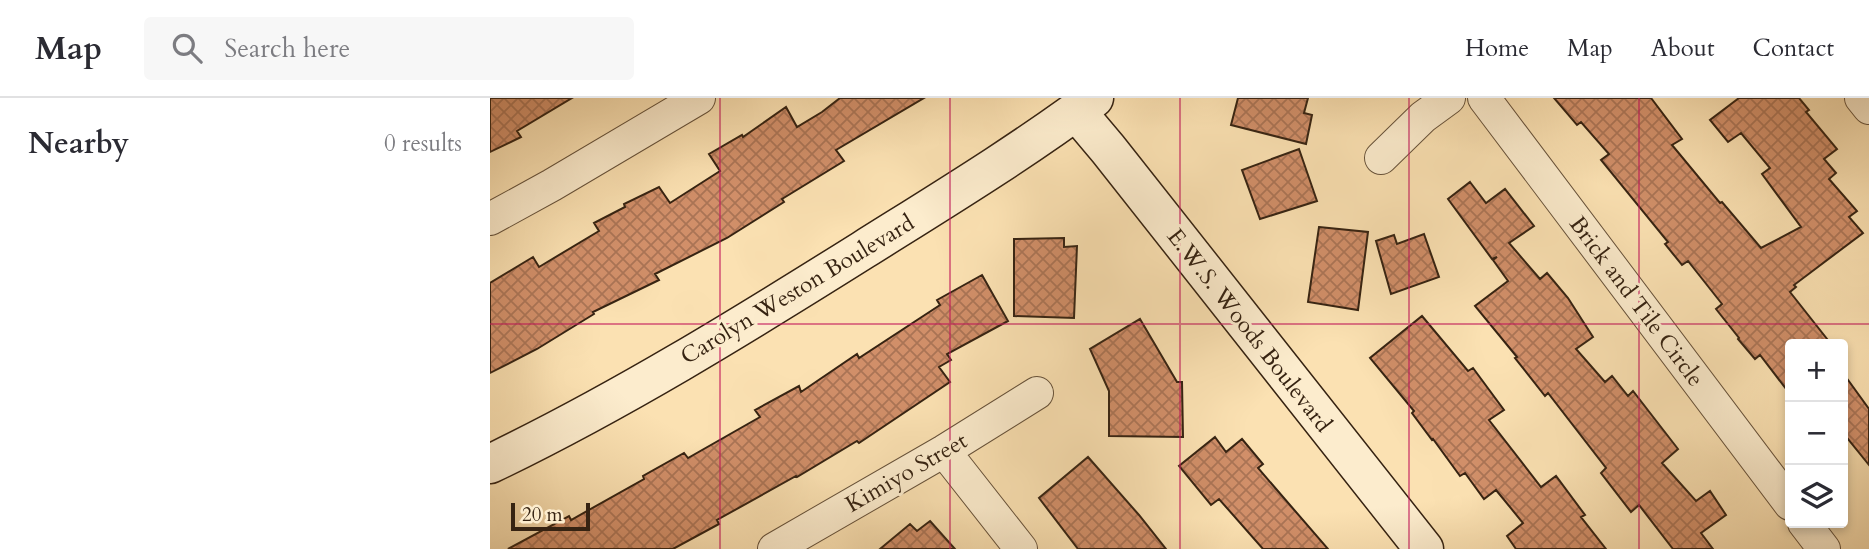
<!DOCTYPE html>
<meta charset="utf-8">
<style>
body{margin:0;font-family:Cardo,serif;background:#f7f7f7;color:#2b2b33}
.controls{position:absolute;right:21px;bottom:21px;display:grid;overflow:hidden;border-radius:7px;box-shadow:0 4px 10px #0003}
.controls button{width:63px;height:63px;display:grid;place-items:center;padding:0;border:0;border-bottom:2px solid #e1e1e2;background:#fff;color:#2b2b33;font:35px sans-serif}
.scale{position:absolute;left:21px;bottom:18px;width:79px;box-sizing:border-box;padding-left:7px;border:4px solid #362312;border-top:0;font-size:19px;line-height:24px;white-space:nowrap;color:#362312;-webkit-text-stroke:5px #fceccd;paint-order:stroke}
.list{margin:0;padding:0;list-style:none}
h2{display:flex;justify-content:space-between;align-items:center;height:91px;margin:0;padding:0 28px;font-size:30px}
h2 small{font-size:23px;font-weight:400;color:#7c7c81}
.icon{flex:none;width:38px;height:38px;fill:none;stroke:currentColor;stroke-width:2;stroke-linecap:round;stroke-linejoin:round}
.map{position:relative;flex:none;width:1379px;height:451px;overflow:hidden}
header{display:flex;align-items:center;gap:42px;box-sizing:border-box;height:98px;padding:0 35px;background:#fff;border-bottom:2px solid #e1e1e2}
header strong{font-size:33px}
nav{display:flex;gap:38px;margin-inline-start:auto;font-size:24px}
.search{width:490px;height:63px;background:#f7f7f7;display:flex;align-items:center;gap:18px;box-sizing:border-box;padding:0 24px;border-radius:7px;color:#7c7c81;font-size:26px}
main{display:flex}
aside{flex:1;background:#fff}
.map>svg:first-child{display:block}
</style>
<header>
<strong>Map</strong>
<div class="search"><svg class="icon" aria-label="search" viewBox="0 0 24 24"><circle cx="10" cy="10" r="6"/><path d="M15 15l6 6"/></svg>Search here</div>
<nav><a>Home</a><a>Map</a><a>About</a><a>Contact</a></nav>
</header>
<main>
<aside>
<h2>Nearby<small>0 results</small></h2>
<ul class="list">
</ul>
</aside>
<div class="map">
<svg width="1379" height="451" viewBox="0 0 1379 451">
<defs>
<pattern id="building-cross-hatch" width="8" height="8" patternUnits="userSpaceOnUse" patternTransform="scale(1.75)"><rect width="8" height="8" fill="#d18f69"/><path d="M0 0l8 8M0 8l8-8" fill="none" stroke="#aa7455"/></pattern>
</defs>
<rect width="100%" height="100%" fill="#fbe1b2"/>
<filter id="stains"><feTurbulence type="fractalNoise" baseFrequency=".00286" numOctaves="4"/><feColorMatrix values="0 0 0 0 .2 0 0 0 0 .09 0 0 0 0 .02 0 0 0 .5 -.17"/></filter>
<radialGradient id="worn" r=".72"><stop offset=".6" stop-color="#630" stop-opacity="0"/><stop offset="1" stop-color="#630" stop-opacity=".3"/></radialGradient>
<!-- building -->
<path fill="url(#building-cross-hatch)" stroke="#362312" stroke-width="2" d="M0,0H82L27,33L31,39L0,54Z
M350,0H434L346,52L354,63L292,101L294,104L237,140L165,176L169,182L103,214L104,216L47,251L0,275V185L43,159L49,169L109,133L104,125L135,109L134,106L169,89L180,105L230,73L219,56L252,37L253,39L296,9L307,29L332,14Z
M748,0H818L814,15L822,17L816,46L741,27Z
M1064,0H1161L1192,41L1182,47L1230,105L1232,104L1271,150L1311,129L1272,76L1280,70L1251,35L1238,44L1220,22L1249,0H1309L1319,12L1316,14L1347,51L1334,61L1346,75L1339,81L1367,113L1359,119L1373,135L1304,187L1306,189L1300,194L1341,246H1300V296L1270,257L1265,261L1248,241L1249,240L1226,211L1232,206L1198,163L1192,167L1175,146L1178,144L1111,62L1119,56L1091,24L1087,27Z
M809,51L827,103L770,121L752,72Z
M980,84L996,105L1015,91L1044,128L1019,145L1050,181L1057,175L1078,200L1103,239L1086,251L1115,284L1122,278L1138,298L1143,293L1188,351L1172,365L1206,403L1220,393L1236,417L1211,435L1223,451H1183L1149,407L1141,414L1111,375L1116,370L1058,295L1055,298L1025,260L1027,259L985,208L1018,183L1003,162L1007,159L1002,161L958,101Z
M829,129L878,134L868,212L818,204Z
M934,136L949,179L901,196L886,143L904,137L907,146Z
M574,140V149L587,148L584,220L524,218V141Z
M492,177L518,223L457,256L461,262L449,269L460,284L369,345L367,343L307,379L306,378L227,422L229,426L183,451H18L79,418L81,422L154,381L153,378L194,355L198,360L270,319L265,312L309,288L311,294L367,256L369,260L450,207L447,202Z
M932,218L978,273L983,270L1014,312L999,322L1051,389L1066,378L1095,417L1091,419L1116,451H1026L1017,438L1033,425L1006,392L994,401L975,375L970,378L943,341L942,342L922,315L924,313L880,260Z
M650,221L687,284H692L693,339L619,338V293L600,251Z
M1353,275L1379,311V367L1353,335Z
M725,339L736,354L752,341L773,366L768,370L838,451H773L729,401L721,407L689,368Z
M598,359L649,417L676,451H588L549,400Z
M440,423L465,451H390L420,426L427,433Z"/>
<g fill="none" stroke-linecap="round" stroke-linejoin="round">
<defs>
<path id="street" d="M994,0L1300,406
M1371,0L1379,10
M891,60L933,19L959,0
M0,121L62,87L209,0
M454,353L531,451
M1314,425L1334,451
M284,451L454,353L547,295"/>
<path id="secondary" d="M586,13L618,51L934,451
M0,366C129,304 252,228 373,152C451,103 530,55 604,0"/>
</defs>
<!-- street casing -->
<use href="#street" stroke="#67523a" stroke-width="34"/>
<!-- secondary casing -->
<use href="#secondary" stroke="#362312" stroke-width="41"/>
<!-- street -->
<use href="#street" stroke="#fceccd" stroke-width="32"/>
<!-- secondary -->
<use href="#secondary" stroke="#fceccd" stroke-width="38"/>
</g>
<!-- grid -->
<path fill="none" stroke="#c2185b" stroke-width="2" stroke-opacity="0.55" d="M230,0V451M460,0V451M690,0V451M919,0V451M1149,0V451M0,226H1379"/>
<g text-anchor="middle" stroke-width="6" stroke-linejoin="round" paint-order="stroke">
<!-- street labels -->
<g font-size="23" fill="#362312" stroke="#fceccd">
<text transform="translate(307 191) rotate(-31)" y="8">Carolyn Weston Boulevard</text>
<text transform="translate(1147 203) rotate(53)" y="8">Brick and Tile Circle</text>
<text transform="translate(760 232) rotate(52)" y="8">E.W.S. Woods Boulevard</text>
<text transform="translate(416 374) rotate(-30)" y="8">Kimiyo Street</text>
</g>
</g>
<rect width="100%" height="100%" filter="url(#stains)"/>
<rect width="100%" height="100%" fill="url(#worn)"/>
</svg>
<div class="controls">
<button>+</button>
<button>−</button>
<button><svg class="icon" aria-label="layers" viewBox="0 0 24 24"><path d="M12 4l9 5-9 5-9-5zM3 14l9 5 9-5"/></svg></button>
</div>
<div class="scale">20 m</div>
</div>
</main>
